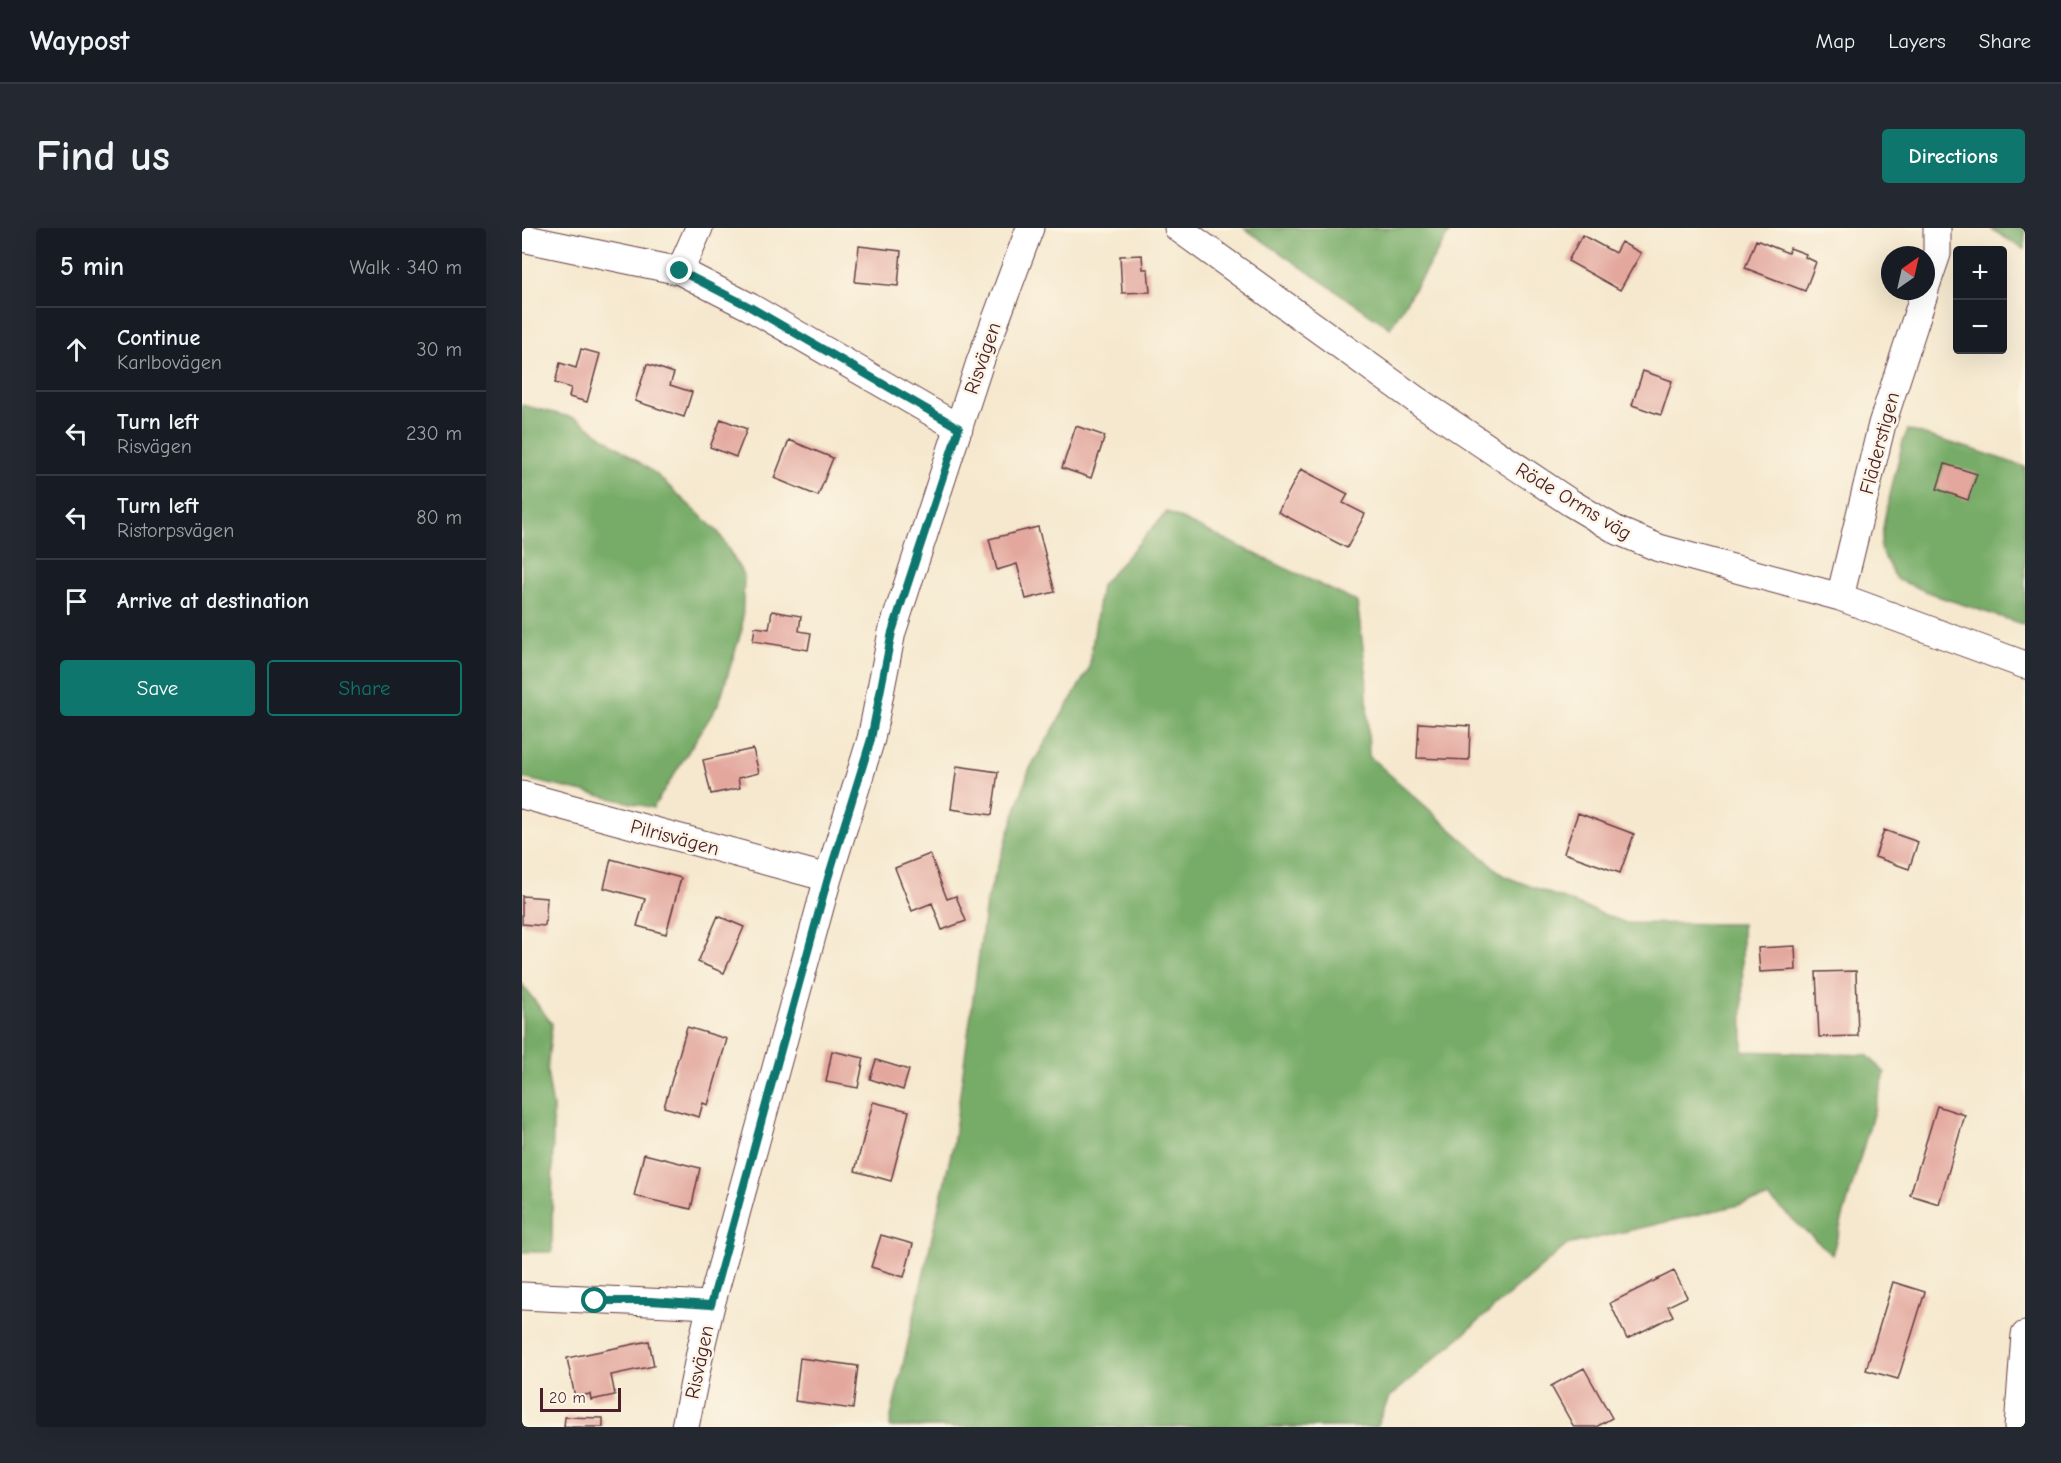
<!DOCTYPE html>
<meta charset="utf-8">
<style>
body{margin:0;font-family:"Comic Neue",sans-serif;background:#242831;color:#f1f3f6}
.controls{position:absolute;right:18px;top:18px;display:grid;overflow:hidden;border-radius:6px;box-shadow:0 6px 24px #0002}
.controls button{width:54px;height:54px;display:grid;place-items:center;padding:0;border:0;border-bottom:2px solid #363941;background:#171b24;color:#f1f3f6;font:30px sans-serif}
.compass{position:absolute;left:1359px;top:18px;width:54px;height:54px;border-radius:50%;background:#171b24;box-shadow:0 6px 24px #0002;rotate:34deg}
.scale{position:absolute;left:18px;bottom:15px;width:81px;box-sizing:border-box;padding-left:6px;border:3px solid #4a1f2b;border-top:0;font-size:16px;line-height:21px;white-space:nowrap;color:#4a1f2b;-webkit-text-stroke:4px #fcf5e5;paint-order:stroke}
.stop{position:absolute;width:18px;height:18px;margin:-14px;border:4px solid #0f766e;border-radius:50%;background:#fff}
.stop.end{background:#0f766e;border-color:#fff;box-shadow:0 2px 6px #0008}
.list{margin:0;padding:0;list-style:none}
h2{display:flex;justify-content:space-between;align-items:center;height:78px;margin:0;padding:0 24px;font-size:26px}
h2 small{font-size:20px;font-weight:400;color:#9ea1a6}
.list li{display:grid;grid-template-columns:39px 1fr auto;gap:18px;align-items:center;box-sizing:border-box;height:84px;padding:0 24px;border-top:2px solid #363941}
.list b{display:block;font-size:22px;white-space:nowrap}
.list p{margin:0;font-size:20px;white-space:nowrap;color:#9ea1a6}
.list em{font-size:20px;font-style:normal;color:#9ea1a6}
.actions{display:flex;gap:12px;padding:18px 24px}
.actions a{flex:1;padding:14px 0;border:2px solid #0f766e;border-radius:6px;text-align:center;font-size:21px;color:#0f766e}
.actions .main{background:#0f766e;color:#fff}
.icon{flex:none;width:33px;height:33px;fill:none;stroke:currentColor;stroke-width:2;stroke-linecap:round;stroke-linejoin:round}
.map{position:relative;flex:none;width:1503px;height:1199px;overflow:hidden;border-radius:6px}
header{display:flex;align-items:center;gap:36px;box-sizing:border-box;height:84px;padding:0 30px;background:#171b24;border-bottom:2px solid #363941}
header strong{font-size:28px}
nav{display:flex;gap:33px;margin-inline-start:auto;font-size:21px}
.intro{display:flex;align-items:center;justify-content:space-between;box-sizing:border-box;height:144px;padding:0 36px}
h1{margin:0;font-size:42px}
.button{padding:15px 27px;border-radius:6px;background:#0f766e;color:#fff;font-size:21px;font-weight:700}
main{display:flex;gap:36px;padding:0 36px}
aside{flex:1;background:#171b24;border-radius:6px;box-shadow:0 6px 24px #0002}
.map>svg:first-child{display:block}
</style>
<header>
<strong>Waypost</strong>
<nav><a>Map</a><a>Layers</a><a>Share</a></nav>
</header>
<div class="intro"><h1>Find us</h1><a class="button">Directions</a></div>
<main>
<aside>
<h2>5 min<small>Walk · 340 m</small></h2>
<ul class="list">
<li><svg class="icon" aria-label="ahead" viewBox="0 0 24 24"><path d="M12 20V5M6 11l6-6 6 6"/></svg><div><b>Continue</b><p>Karlbovägen</p></div><em>30 m</em></li>
<li><svg class="icon" aria-label="left" viewBox="0 0 24 24"><path d="M17 20v-9H6M10 6l-5 5 5 5"/></svg><div><b>Turn left</b><p>Risvägen</p></div><em>230 m</em></li>
<li><svg class="icon" aria-label="left" viewBox="0 0 24 24"><path d="M17 20v-9H6M10 6l-5 5 5 5"/></svg><div><b>Turn left</b><p>Ristorpsvägen</p></div><em>80 m</em></li>
<li><svg class="icon" aria-label="arrive" viewBox="0 0 24 24"><path d="M6 21V4h12l-3 4 3 4H6"/></svg><div><b>Arrive at destination</b></div></li>
</ul>
<div class="actions"><a class="main">Save</a><a>Share</a></div>
</aside>
<div class="map">
<svg width="1503" height="1199" viewBox="0 0 1503 1199">
<rect width="100%" height="100%" fill="#fcf5e5"/>
<filter id="ink" filterUnits="userSpaceOnUse"><feTurbulence type="fractalNoise" baseFrequency=".0167" numOctaves="2"/><feDisplacementMap in="SourceGraphic" scale="12" xChannelSelector="R" yChannelSelector="G"/><feConvolveMatrix kernelMatrix="1 2 1 2 8 2 1 2 1" color-interpolation-filters="sRGB"/></filter>
<filter id="wash" filterUnits="userSpaceOnUse"><feTurbulence type="fractalNoise" baseFrequency=".008" numOctaves="4" result="noise"/><feDisplacementMap in="SourceGraphic" scale="24" xChannelSelector="R" yChannelSelector="G"/><feGaussianBlur stdDeviation="1.35" result="paint"/><feColorMatrix in="noise" values="0 0 0 0 0 0 0 0 0 0 0 0 0 0 0 0 0 1.4 0 .05"/><feComposite in="paint" operator="in"/></filter>
<g filter="url(#wash)">
<rect width="100%" height="100%" fill="#f5e8ce"/>
<!-- forest -->
<path fill="#77ac68" stroke="#60664a" stroke-width="1.5" d="M722,0H930L868,100Z
M1469,0H1503V22L1469,1Z
M0,177L56,191L134,246L197,305L222,348L220,401L197,475L131,580L0,550Z
M1386,202L1453,222L1503,239V397L1418,369L1374,351L1358,320L1363,288L1381,213Z
M645,284L835,374L844,442L847,528L982,648L1104,695L1220,696L1221,823L1345,827L1363,845L1310,1027L1247,970L1045,1017L867,1170L854,1199H368L369,1189L431,917L464,675L507,542L567,441L579,357Z
M0,756L30,796L25,843L31,880L30,1024H0Z"/>
<g id="blocks">
<!-- building -->
<path fill="#e3a79e" d="M1060,7L1093,25L1099,14L1119,25L1098,62L1046,33Z
M1234,12L1266,25L1268,20L1284,26L1283,29L1294,34L1283,63L1223,40Z
M337,18L379,23L376,58L333,54Z
M620,27L621,41H626L628,64L600,65L598,28Z
M59,121L78,126L65,174L47,169L49,160L33,155L38,135L54,140Z
M125,136L152,145L148,157L170,164L162,189L113,173Z
M1121,143L1150,153L1139,187L1110,177Z
M199,191L225,201L214,229L188,219Z
M554,198L583,208L569,250L540,240Z
M267,212L311,230L296,268L252,250Z
M1423,236L1455,246L1446,272L1415,261Z
M779,241L826,266L821,275L843,286L825,320L756,284Z
M516,299L533,364L504,371L495,336L475,342L467,311Z
M250,383L279,388L277,403L289,405L286,422L231,413L233,399L247,401Z
M897,495L948,498L947,532L895,530Z
M231,521L237,545L216,550L218,560L189,566L181,532Z
M435,538L476,544L470,587L429,581Z
M1056,585L1112,606L1098,645L1042,625Z
M1362,602L1396,614L1387,641L1353,629Z
M408,626L425,671L434,668L444,693L420,702L410,675L390,683L373,640Z
M89,631L159,650L144,706L115,698L123,671L82,660Z
M0,668L25,670L23,698L0,696Z
M196,688L222,699L202,745L176,734Z
M1273,718L1274,742L1238,744L1236,720Z
M1334,743L1336,808L1297,809L1294,744Z
M165,799L205,811L186,877L181,875L177,889L142,879Z
M310,823L342,830L336,860L304,854Z
M354,832L387,842L381,862L348,851Z
M351,874L387,883L369,953L333,943Z
M1415,878L1443,887L1417,976L1388,967Z
M122,926L178,940L169,981L112,968Z
M359,1007L391,1016L382,1049L349,1039Z
M1152,1043L1165,1069L1146,1078L1151,1088L1105,1111L1088,1075Z
M1371,1054L1403,1064L1376,1151L1344,1142Z
M127,1113L132,1138L89,1147L93,1167L69,1172L68,1166L53,1169L45,1130Z
M278,1130L336,1138L331,1181L273,1173Z
M1062,1140L1090,1190L1074,1199H1052L1029,1158Z
M43,1189L81,1190V1199H42Z"/>
</g>
</g>
<g filter="url(#ink)">
<use href="#blocks" fill-opacity="0" stroke="#643d43" stroke-width="1.5"/>
<g fill="none" stroke-linecap="round" stroke-linejoin="round">
<defs>
<path id="minor" d="M656,0L893,171L1049,275L1096,303L1137,320L1318,369L1503,437
M0,10L158,43L228,79L437,200
M158,43L177,0
M1404,58L1415,26V0
M1318,369L1360,196L1403,63
M0,567L306,650
M0,1068L189,1077
M163,1199L180,1115L189,1077L306,650L349,511L370,404L458,134L508,0
M1496,1199L1503,1107"/>
</defs>
<!-- minor casing -->
<use href="#minor" stroke="#643d43" stroke-width="29"/>
<!-- minor -->
<use href="#minor" stroke="#fff" stroke-width="27"/>
</g>
</g>
<g fill="none" stroke-linecap="round" stroke-linejoin="round" filter="url(#ink)">
<!-- route -->
<path stroke="#0f766e" stroke-width="8" d="M73,1073H128L189,1077L306,650L349,511L370,404L437,200L228,79L158,43"/>
</g>
<g text-anchor="middle" stroke-width="5" stroke-linejoin="round" paint-order="stroke">
<!-- street labels -->
<g font-size="20" fill="#4a1f2b" stroke="#fcf5e5">
<text transform="translate(460 130) rotate(-71)" y="7">Risvägen</text>
<text transform="translate(1357 215) rotate(-75)" y="7">Fläderstigen</text>
<text transform="translate(1052 273) rotate(31)" y="7">Röde Orms väg</text>
<text transform="translate(153 609) rotate(15)" y="7">Pilrisvägen</text>
<text transform="translate(177 1134) rotate(-78)" y="7">Risvägen</text>
</g>
</g>
</svg>
<div class="controls">
<button>+</button>
<button>−</button>
</div>
<svg class="compass" viewBox="-18 -18 36 36"><path d="M0-13l5 13h-10z" fill="#e53935"/><path d="M0 13l5-13h-10z" fill="#9ea1a6"/></svg>
<div class="scale">20 m</div>
<div class="stop" style="left:73px;top:1073px"></div>
<div class="stop end" style="left:158px;top:43px"></div>
</div>
</main>
